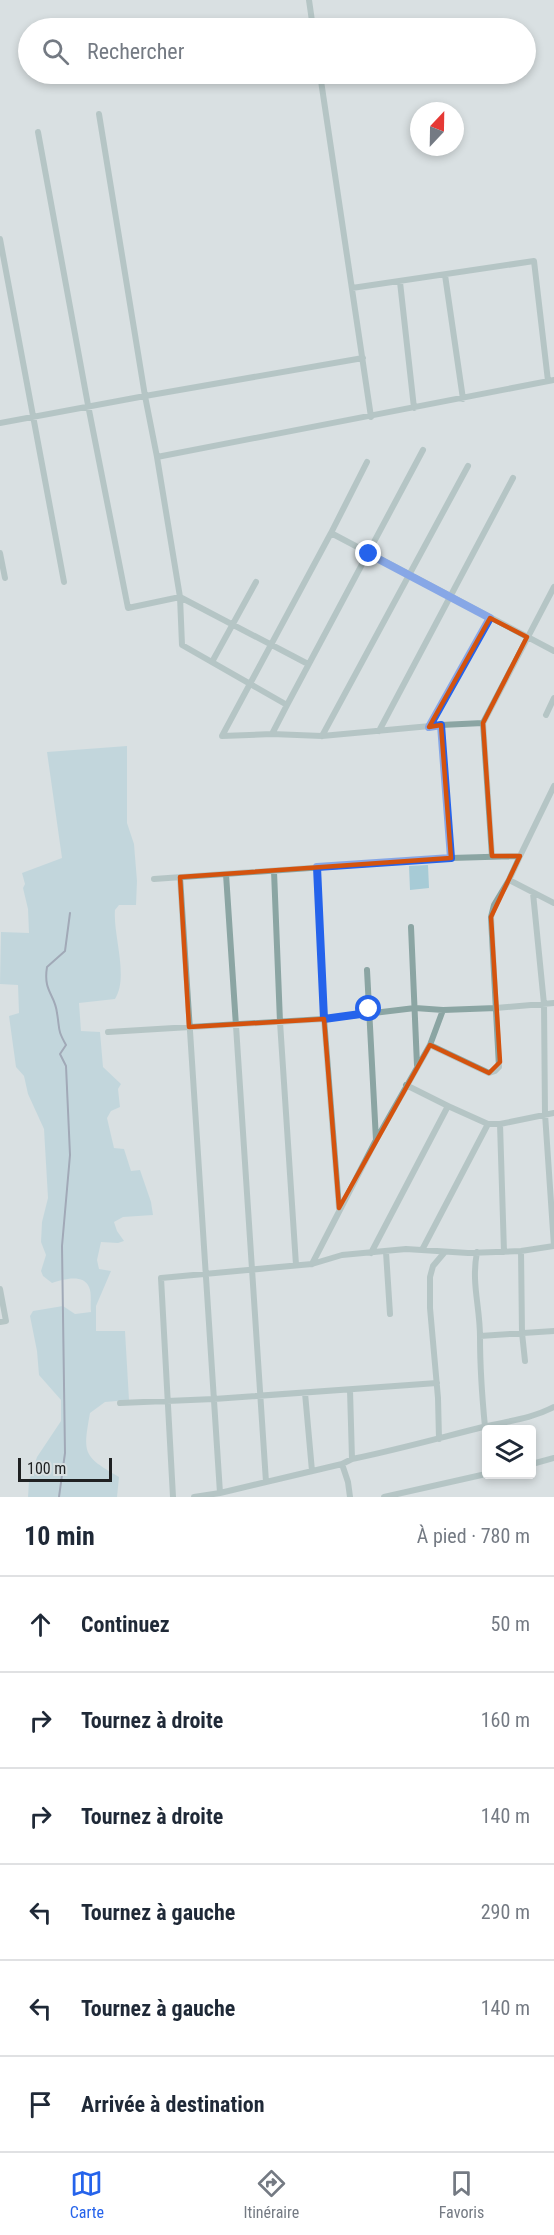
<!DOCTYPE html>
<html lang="fr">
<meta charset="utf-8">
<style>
body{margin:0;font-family:"Roboto Condensed",sans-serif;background:#f2f2f3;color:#1f2937}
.controls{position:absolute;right:18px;bottom:18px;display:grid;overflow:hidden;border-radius:6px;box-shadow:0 3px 9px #0003}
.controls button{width:54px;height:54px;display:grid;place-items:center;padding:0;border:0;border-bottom:2px solid #e0e1e3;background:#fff;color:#1f2937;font:30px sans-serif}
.compass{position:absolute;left:410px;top:102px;width:54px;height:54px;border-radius:50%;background:#fff;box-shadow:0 3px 9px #0003;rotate:22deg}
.scale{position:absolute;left:18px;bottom:15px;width:94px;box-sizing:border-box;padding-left:6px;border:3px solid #1f2122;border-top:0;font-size:16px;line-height:21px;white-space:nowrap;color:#1f2122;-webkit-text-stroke:4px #d9e0e2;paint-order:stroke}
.stop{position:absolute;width:18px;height:18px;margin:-14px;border:4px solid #2563eb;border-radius:50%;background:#fff}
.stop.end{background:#2563eb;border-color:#fff;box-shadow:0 2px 6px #0008}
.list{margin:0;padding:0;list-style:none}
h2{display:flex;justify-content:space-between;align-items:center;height:78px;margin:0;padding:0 24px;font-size:26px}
h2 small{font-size:20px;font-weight:400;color:#747a83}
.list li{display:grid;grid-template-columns:39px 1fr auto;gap:18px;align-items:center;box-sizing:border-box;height:96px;padding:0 24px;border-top:2px solid #e0e1e3}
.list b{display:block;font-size:22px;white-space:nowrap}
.list em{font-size:20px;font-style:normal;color:#747a83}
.icon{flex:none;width:33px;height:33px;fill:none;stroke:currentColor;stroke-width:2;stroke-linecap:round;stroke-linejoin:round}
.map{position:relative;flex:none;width:554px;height:1497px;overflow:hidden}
.search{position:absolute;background:#fff;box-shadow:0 3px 9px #0003;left:18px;right:18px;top:18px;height:66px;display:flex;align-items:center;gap:15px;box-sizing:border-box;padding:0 21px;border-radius:33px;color:#747a83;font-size:22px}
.sheet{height:654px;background:#fff}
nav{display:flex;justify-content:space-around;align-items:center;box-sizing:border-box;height:84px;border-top:2px solid #e0e1e3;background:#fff;font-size:16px;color:#747a83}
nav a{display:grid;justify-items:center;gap:3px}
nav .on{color:#2563eb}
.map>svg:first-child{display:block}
</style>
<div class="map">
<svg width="554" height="1497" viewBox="0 0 554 1497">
<rect width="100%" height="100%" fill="#d9e0e2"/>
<!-- green -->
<path fill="#a7cbd6" d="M127,746V823L134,844L137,881L136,905H119L115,910C113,936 129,977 115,999L79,1003L81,1031L100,1032L103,1067L121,1084L118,1089L120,1107L111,1111L107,1118L114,1148L124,1149L131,1171L140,1170L151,1202L153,1215L123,1217L114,1222L117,1231L124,1241L118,1243L101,1242L97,1260L99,1269L111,1271L96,1306V1331H125L129,1400L105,1402L90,1413C83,1453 82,1456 119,1477L117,1497H28L29,1481L37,1457L61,1421V1400L39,1375L37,1351L30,1316L33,1311L63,1306L75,1314L91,1312C90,1305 92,1293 89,1287C83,1273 62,1280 52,1283L43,1276L41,1271L46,1255L41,1242L42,1222L48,1198L44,1129L28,1094L24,1076L16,1067L9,1016L19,1013L18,985L0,984L1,932L29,933L28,909L23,888L25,884L22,873L62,858L47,752Z
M428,865L429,888L410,890L409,866Z"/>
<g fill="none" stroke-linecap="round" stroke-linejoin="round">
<!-- stream -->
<path stroke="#5d6683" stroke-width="2" d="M59,1497L65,1453L62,1246L70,1155L66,1066L60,1054L66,1045C57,1029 60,1030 57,1013C55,994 43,992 47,967L65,951L70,913"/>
<!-- street -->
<path stroke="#8ba5a3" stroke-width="6" d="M309,0L313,28
M320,74L371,417
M99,114L145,396L363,358
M38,132L88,405L128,608L180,597L182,645L287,705L272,734L322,736L441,725L451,858L520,856L509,880L554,903
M0,239L64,582
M445,275L463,399
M400,282L414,408
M352,288L534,261L548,381
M0,423L145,396L157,457L554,380
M157,457L180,597L308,664
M331,533L367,462
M0,553L5,578
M212,662L256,582
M287,705L423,450
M546,715L554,698
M441,725L483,723
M429,727L490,618
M379,731L513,478
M272,734L222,736L331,533L554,651
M322,736L468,466
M492,856L483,723L554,587
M520,856L554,786
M317,868L324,1019L339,1208
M274,871L280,1022L296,1265
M226,874L266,1482
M180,877L220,1493
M154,879L451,858
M533,893L544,1004L545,1114L554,1246
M411,927L417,1065
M367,970L376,1140
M108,1032L324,1019L415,1008L443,1010L496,1008L554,1003
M430,1045L489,1073L495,1071L499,1067L491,917L494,905L509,880
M488,1124H500L554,1113
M500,1124L504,1252
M422,1250L488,1124L448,1106
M521,1251L522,1333L525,1361
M386,1252L390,1314
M477,1252C471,1283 480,1306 480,1337C480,1367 482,1396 485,1427
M371,1253L448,1106L406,1085
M312,1264L376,1140L430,1045L443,1010
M0,1289L6,1321L0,1322
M480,1336L554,1331
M350,1390L352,1459
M305,1393L312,1471
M120,1403L214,1399L437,1383
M439,1439L438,1398L430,1308V1277L433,1266L444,1253
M342,1464L348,1482L350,1497
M532,1464L554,1458
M173,1497L161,1278L312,1264L342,1255L406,1249L468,1253L521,1251L554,1246
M194,1497L220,1493L342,1464L352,1459C396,1450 439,1438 483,1427C508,1421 531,1419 554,1407
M384,1497L486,1474"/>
</g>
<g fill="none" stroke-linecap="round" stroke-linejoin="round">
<!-- route -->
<path stroke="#2563eb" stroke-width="8" d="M369,1009L368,1013L324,1019L317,867L451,858L441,725L429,727L490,618L369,554"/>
</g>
<!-- marked area -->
<path d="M0 0H554V1497H0ZM490,618L527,637L483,723L492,856H520L491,917L500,1062L489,1073L430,1045L339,1208L324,1019L189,1027L180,877L451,858L441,725L429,727Z" fill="#d9e0e2" fill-opacity=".55" fill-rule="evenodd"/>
<path fill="none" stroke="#d4530e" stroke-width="4.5" stroke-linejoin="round" d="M490,618L527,637L483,723L492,856H520L491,917L500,1062L489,1073L430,1045L339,1208L324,1019L189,1027L180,877L451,858L441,725L429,727Z"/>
</svg>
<div class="controls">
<button><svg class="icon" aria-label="layers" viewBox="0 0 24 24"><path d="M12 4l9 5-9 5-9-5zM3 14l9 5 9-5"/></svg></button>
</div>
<svg class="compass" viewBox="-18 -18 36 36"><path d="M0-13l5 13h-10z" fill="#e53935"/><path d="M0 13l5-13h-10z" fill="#747a83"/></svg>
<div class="scale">100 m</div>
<div class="stop" style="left:369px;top:1009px"></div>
<div class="stop end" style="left:369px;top:554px"></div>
<div class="search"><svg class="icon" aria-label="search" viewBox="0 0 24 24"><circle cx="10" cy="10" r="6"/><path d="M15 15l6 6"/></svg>Rechercher</div>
</div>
<section class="sheet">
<h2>10 min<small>À pied · 780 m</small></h2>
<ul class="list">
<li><svg class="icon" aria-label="ahead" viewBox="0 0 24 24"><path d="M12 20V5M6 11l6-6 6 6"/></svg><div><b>Continuez</b></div><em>50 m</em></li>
<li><svg class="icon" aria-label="right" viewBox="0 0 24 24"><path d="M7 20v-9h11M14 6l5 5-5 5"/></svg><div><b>Tournez à droite</b></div><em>160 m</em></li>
<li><svg class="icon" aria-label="right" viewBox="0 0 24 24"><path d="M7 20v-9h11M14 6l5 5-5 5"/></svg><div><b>Tournez à droite</b></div><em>140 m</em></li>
<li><svg class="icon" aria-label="left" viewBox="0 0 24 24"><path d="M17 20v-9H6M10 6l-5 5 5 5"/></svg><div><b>Tournez à gauche</b></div><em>290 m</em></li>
<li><svg class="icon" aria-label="left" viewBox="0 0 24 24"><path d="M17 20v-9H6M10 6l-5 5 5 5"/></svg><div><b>Tournez à gauche</b></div><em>140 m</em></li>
<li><svg class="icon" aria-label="arrive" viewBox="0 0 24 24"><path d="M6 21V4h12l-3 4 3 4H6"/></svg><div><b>Arrivée à destination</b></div></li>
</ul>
</section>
<nav>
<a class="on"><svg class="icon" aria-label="map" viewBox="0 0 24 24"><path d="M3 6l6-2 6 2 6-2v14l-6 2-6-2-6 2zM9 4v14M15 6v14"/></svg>Carte</a>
<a><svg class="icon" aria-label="directions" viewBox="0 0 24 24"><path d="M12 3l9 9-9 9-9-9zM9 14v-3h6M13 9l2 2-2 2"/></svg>Itinéraire</a>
<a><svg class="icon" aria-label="saved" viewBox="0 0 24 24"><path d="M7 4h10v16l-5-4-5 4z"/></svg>Favoris</a>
</nav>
